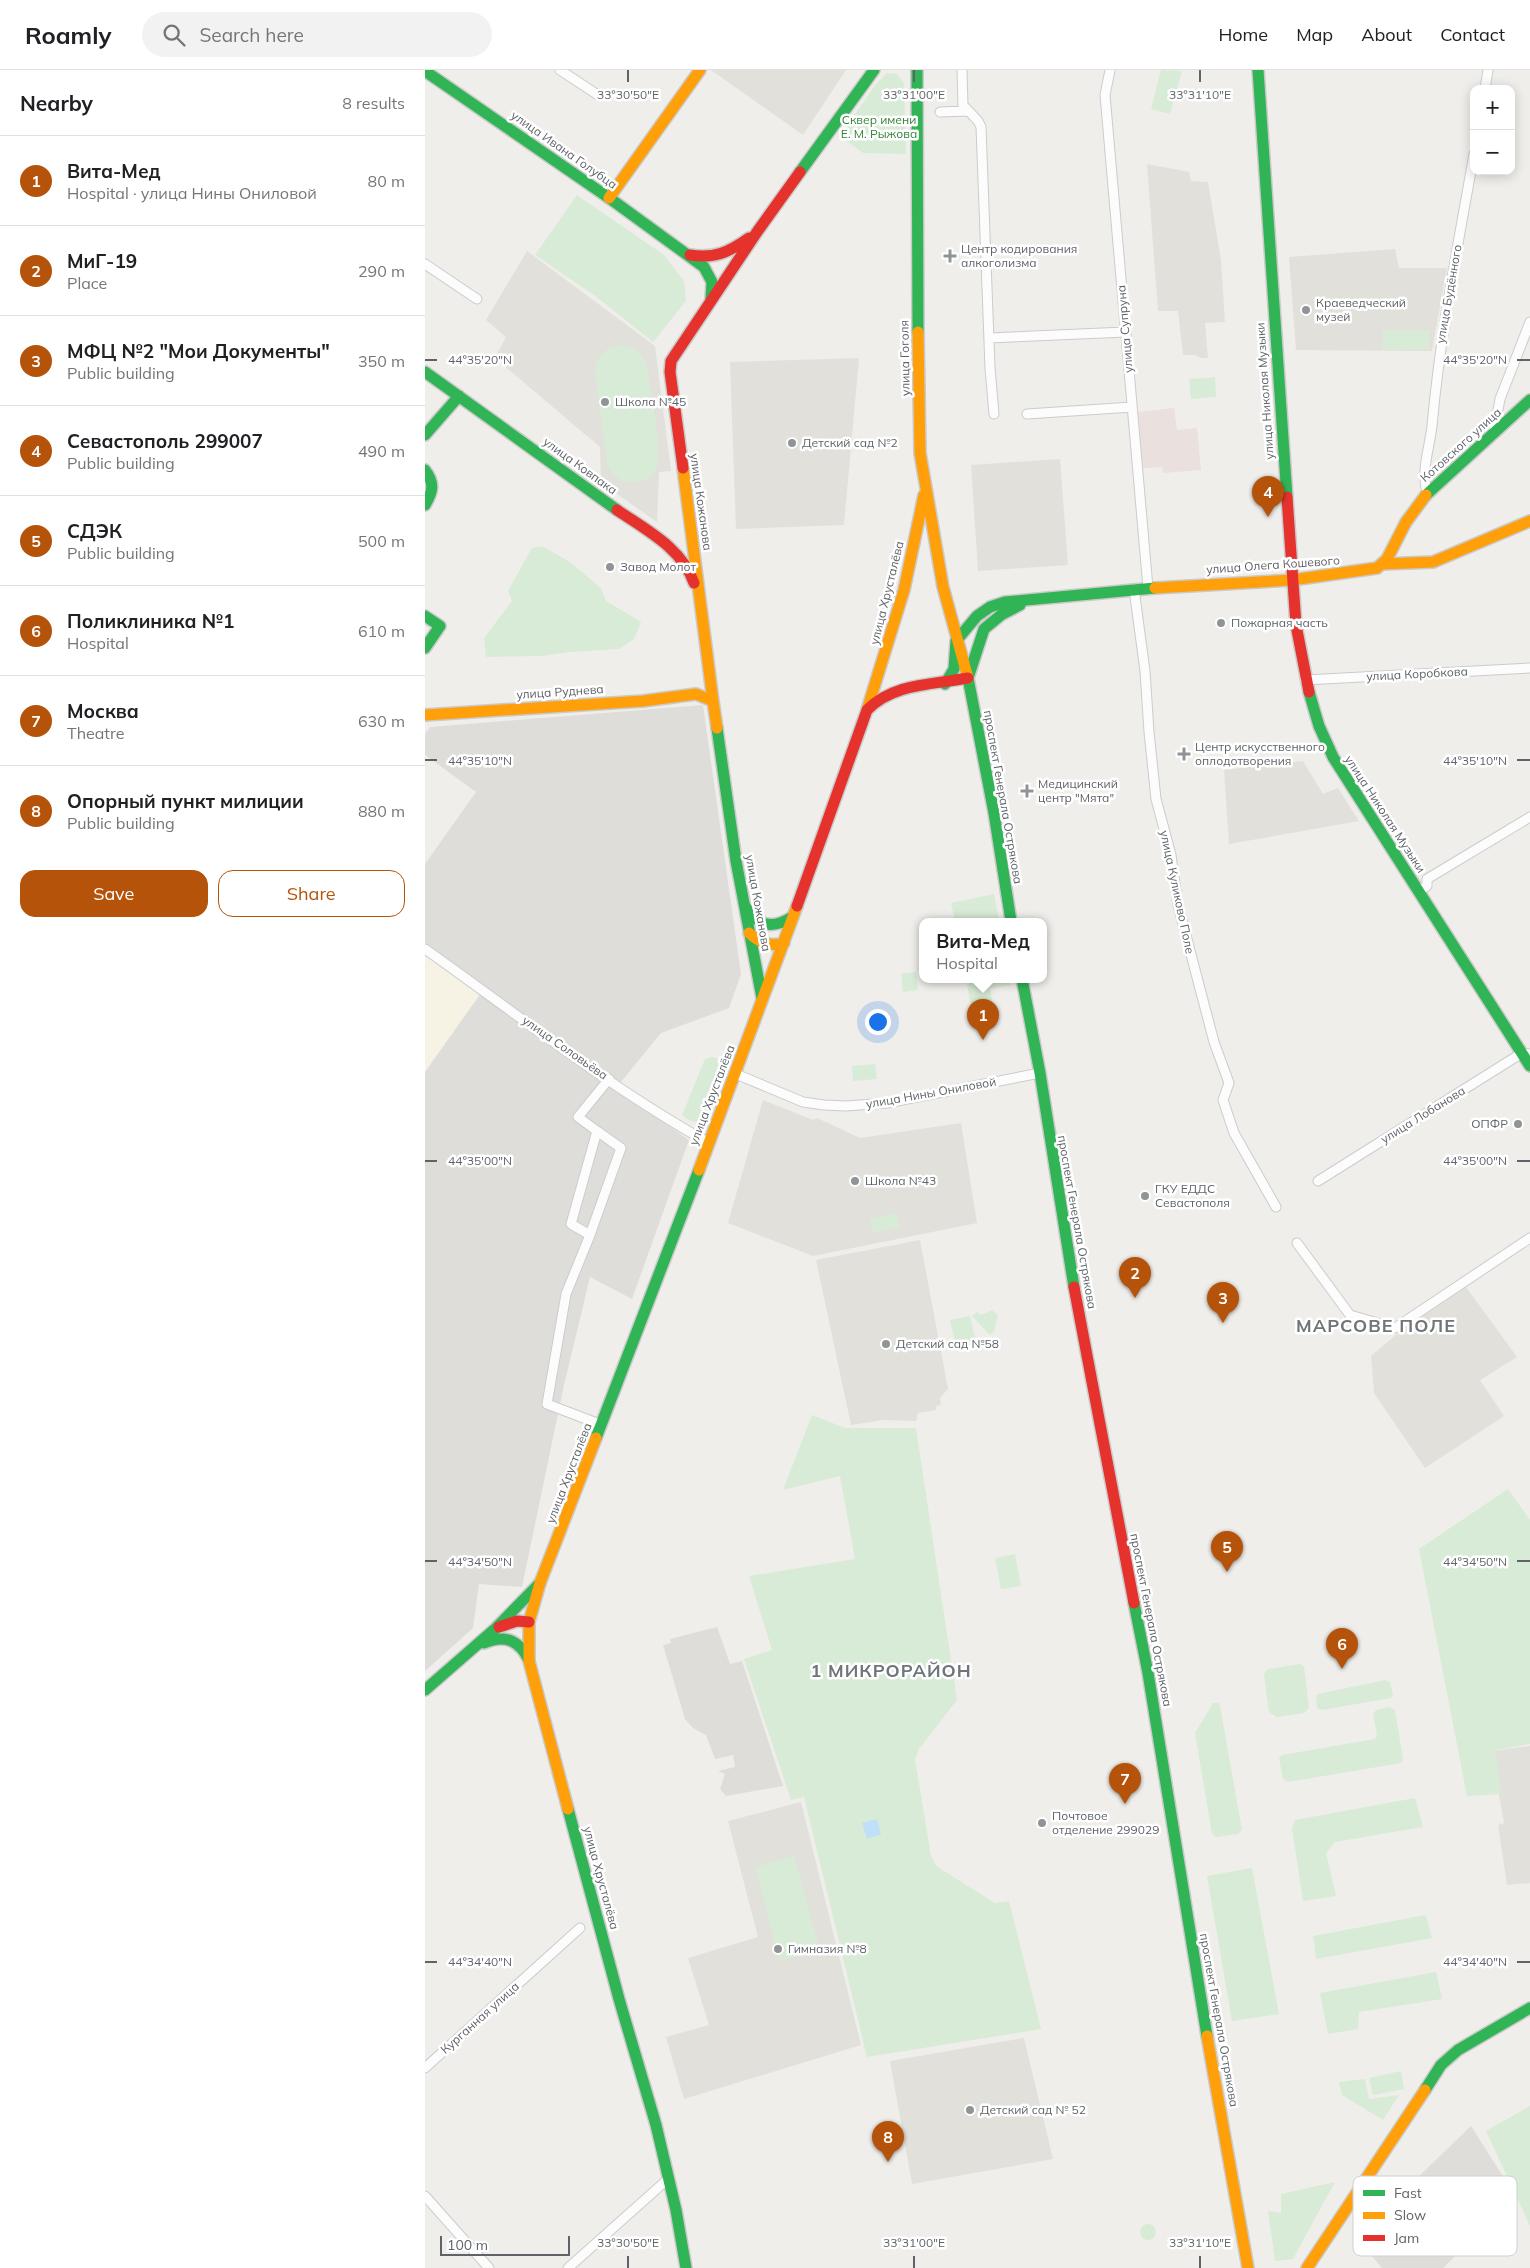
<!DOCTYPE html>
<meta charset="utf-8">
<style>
body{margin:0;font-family:Mulish,sans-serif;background:#f2f2f2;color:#202124}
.controls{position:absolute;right:15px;top:15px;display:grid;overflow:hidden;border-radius:10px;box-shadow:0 2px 12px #0003}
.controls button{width:45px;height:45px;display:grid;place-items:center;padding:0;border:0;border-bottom:1px solid #e0e0e0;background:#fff;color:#202124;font:25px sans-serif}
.scale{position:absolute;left:15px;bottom:12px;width:130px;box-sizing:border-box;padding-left:5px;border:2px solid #5f6368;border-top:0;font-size:14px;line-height:18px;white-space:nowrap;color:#5f6368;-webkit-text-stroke:4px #fff;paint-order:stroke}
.you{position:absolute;left:452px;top:951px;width:18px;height:18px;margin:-12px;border:4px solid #fff;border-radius:50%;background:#1a73e8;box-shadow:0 0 0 8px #1a73e833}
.badge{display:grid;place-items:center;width:32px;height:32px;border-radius:50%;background:#b45309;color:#fff;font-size:16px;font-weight:700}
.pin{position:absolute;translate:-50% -41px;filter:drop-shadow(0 1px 2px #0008)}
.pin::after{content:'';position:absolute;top:26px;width:18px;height:15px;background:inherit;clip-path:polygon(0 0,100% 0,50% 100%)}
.popup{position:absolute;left:494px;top:848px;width:128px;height:65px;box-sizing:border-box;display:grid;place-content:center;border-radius:10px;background:#fff;filter:drop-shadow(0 1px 4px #0005);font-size:16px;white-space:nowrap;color:#757577}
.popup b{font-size:19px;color:#202124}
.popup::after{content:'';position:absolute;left:50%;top:100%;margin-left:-10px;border:10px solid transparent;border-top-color:#fff}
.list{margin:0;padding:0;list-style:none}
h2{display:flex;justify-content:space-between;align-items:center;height:65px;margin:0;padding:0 20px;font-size:21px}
h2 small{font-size:16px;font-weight:400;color:#757577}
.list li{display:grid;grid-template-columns:32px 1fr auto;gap:15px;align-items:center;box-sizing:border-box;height:90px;padding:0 20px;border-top:1px solid #e0e0e0}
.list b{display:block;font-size:19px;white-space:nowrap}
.list p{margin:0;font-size:16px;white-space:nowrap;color:#757577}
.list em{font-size:16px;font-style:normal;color:#757577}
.actions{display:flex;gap:10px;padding:15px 20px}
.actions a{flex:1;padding:11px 0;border:1px solid #b45309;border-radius:15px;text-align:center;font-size:18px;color:#b45309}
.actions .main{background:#b45309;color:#fff}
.icon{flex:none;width:28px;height:28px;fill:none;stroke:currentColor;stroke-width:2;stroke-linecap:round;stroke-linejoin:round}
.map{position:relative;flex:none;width:1105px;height:2198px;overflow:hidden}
header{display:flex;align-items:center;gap:30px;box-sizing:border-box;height:70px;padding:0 25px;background:#fff;border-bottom:1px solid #e0e0e0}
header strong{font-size:24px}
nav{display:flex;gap:28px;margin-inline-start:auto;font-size:18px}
.search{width:350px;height:45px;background:#f2f2f2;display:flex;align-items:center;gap:12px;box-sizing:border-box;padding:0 18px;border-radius:28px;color:#757577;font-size:19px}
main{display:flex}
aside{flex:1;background:#fff}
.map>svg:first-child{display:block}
</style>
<header>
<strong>Roamly</strong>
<div class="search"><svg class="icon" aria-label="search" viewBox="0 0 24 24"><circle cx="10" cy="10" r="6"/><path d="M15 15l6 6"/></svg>Search here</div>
<nav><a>Home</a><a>Map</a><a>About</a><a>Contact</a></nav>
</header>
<main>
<aside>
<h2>Nearby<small>8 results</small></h2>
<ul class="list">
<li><span class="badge">1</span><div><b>Вита-Мед</b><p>Hospital · улица Нины Ониловой</p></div><em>80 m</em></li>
<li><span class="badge">2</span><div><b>МиГ-19</b><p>Place</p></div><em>290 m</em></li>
<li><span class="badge">3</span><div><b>МФЦ №2 &quot;Мои Документы&quot;</b><p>Public building</p></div><em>350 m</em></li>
<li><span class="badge">4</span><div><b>Севастополь 299007</b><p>Public building</p></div><em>490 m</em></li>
<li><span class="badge">5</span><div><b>СДЭК</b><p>Public building</p></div><em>500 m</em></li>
<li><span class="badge">6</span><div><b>Поликлиника №1</b><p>Hospital</p></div><em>610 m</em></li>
<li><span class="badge">7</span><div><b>Москва</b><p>Theatre</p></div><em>630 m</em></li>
<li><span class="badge">8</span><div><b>Опорный пункт милиции</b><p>Public building</p></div><em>880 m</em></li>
</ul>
<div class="actions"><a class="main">Save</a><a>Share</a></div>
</aside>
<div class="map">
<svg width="1105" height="2198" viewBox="0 0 1105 2198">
<rect width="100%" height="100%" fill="#efeeea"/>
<!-- commercial -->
<path fill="#f7f3e4" d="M0,880L56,923L0,1002Z"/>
<!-- industrial -->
<path fill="#dfddda" d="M278,635L316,904L304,938L236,963L191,1018L264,1070L207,1229L165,1207L139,1315L97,1517L54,1514L48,1558L0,1601V1002L56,923L0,880V794L51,722L0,685V664L5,657Z
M292,1557L305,1594L317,1591L358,1716L301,1726L295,1719L300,1704L293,1701L310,1697L308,1685L290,1689L281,1665L268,1658L260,1649L238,1575L246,1573L245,1569Z
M1046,2056L1091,2127L1018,2198H957L931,2167Z"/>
<!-- education -->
<path fill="#e2e0da" d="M286,0H421L378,65Z
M722,94L764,102L766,111L783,112L796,190L800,252L780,253L783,288H776L770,285H758L753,241H733Z
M970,179L974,198H1022L1007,281L871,280L864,187Z
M102,181L230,276L246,401L234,402L232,452L176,413L175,377L70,288L81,267L61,250Z
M434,288L419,455L311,459L305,292Z
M635,389L643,495L553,501L546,395Z
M878,691L898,724L913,718L934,751L804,774L799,700Z
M338,1030L388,1050L392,1048L435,1068L536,1053L552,1153L388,1186L303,1153Z
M495,1170L523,1319L515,1328L516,1335L511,1336V1340L493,1343L491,1351L458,1350L426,1355L391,1190Z
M1041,1217L1092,1287L1055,1310L1079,1346L1000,1398L949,1323L946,1286L973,1263Z
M1105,1676V1813L1082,1815L1073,1755L1079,1753L1066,1681Z
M376,1732L436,1975L259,2029L241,1967L284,1955L263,1888L333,1867L303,1751Z
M599,1968L628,2089L487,2114L465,1991Z"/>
<!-- medical -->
<path fill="#eae0de" d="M749,338L752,360L772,358L776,400L738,403L737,397L718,398L713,342Z"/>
<!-- green -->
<path fill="#d8ebd6" d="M736,0L757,1L745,44L726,39Z
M462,3L472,4L479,13L481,84L438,83L415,66L451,14Z
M152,125L239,185L259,211L261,231L228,272L169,225L110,185Z
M958,260H1004V279L958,280Z
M194,275C212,279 216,280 222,298C225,319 239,382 231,399C228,407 218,412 209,412C195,413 188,405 182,394L170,301C173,284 178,280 194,275Z
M790,307L791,327L766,329L764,309Z
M117,476L145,492L176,518L181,531L216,552L209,569L194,579L145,582L117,586L61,587L59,568L87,531L83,521L107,478Z
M569,824L574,851H530L526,833Z
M491,902L493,920L478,922L476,904Z
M541,909H584L585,915L565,919L572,955L550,959Z
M287,987L294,989L297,995L277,1050C268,1054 264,1050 257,1045L280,989Z
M450,994L452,1009L428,1011L427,996Z
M472,1143L475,1157L448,1163L445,1149Z
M567,1240L573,1245L569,1261L565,1265L547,1246L552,1242L556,1245Z
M545,1246L552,1277L532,1281L525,1250Z
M387,1345L420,1358H491L532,1630L494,1679L490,1689L506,1786L511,1796L570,1833L584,1831L616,1959L442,1987L379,1727L366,1730L319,1589L347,1580L324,1506L430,1489L415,1406L358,1420Z
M1083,1419L1105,1450V1674L1070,1680L1076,1724L1042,1726L994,1479Z
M590,1484L596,1516L576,1519L570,1488Z
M875,1594L879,1596L884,1638L879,1643L852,1647L844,1642L839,1604L843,1599Z
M960,1610L965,1612L968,1625L966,1628L897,1640L892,1638L891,1626L893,1624Z
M788,1633H794L795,1636L817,1760L813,1764L791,1767L787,1764L770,1663Z
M965,1637L970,1640L978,1689L976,1693L863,1712L858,1709L854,1688L857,1685L950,1669L952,1664L948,1644L951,1640Z
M990,1728L998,1757L910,1772L901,1783L911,1826L878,1831L867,1759L870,1750Z
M369,1786L395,1881L354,1891L331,1797Z
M827,1798L854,1944L807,1951L782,1806Z
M1001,1845L1007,1868L891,1889L888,1866Z
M1011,1902L1017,1929L934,1942L933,1959L903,1964L895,1923Z
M976,2001L979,2019L948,2025L944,2008Z
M940,2009L944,2029L974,2025L958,2050L917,2025L914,2012Z
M1105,2036V2156L1061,2061Z
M910,2112L868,2189L850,2191L843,2141L856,2143V2124Z
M715 2162a8 8 0 1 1 16 0a8 8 0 1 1-16 0Z"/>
<!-- water -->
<path fill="#bfe0f9" d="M452,1749L456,1764L442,1769L437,1753Z"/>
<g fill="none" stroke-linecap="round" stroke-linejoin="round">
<defs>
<path id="street" d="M135,0L173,25
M537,0L538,35L553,51L556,57L565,298L569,344
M685,0L680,25L723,518
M1060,19L1063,0
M515,42L542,41
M0,194L52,229
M564,268L701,262
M602,344L707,337
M1069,361L1075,329L1105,252
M1002,423C996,399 1004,381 1007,356C1015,265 1033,175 1049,84
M709,519L720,601L724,662L731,729L746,785L753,835L789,972L804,1013L798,1030L809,1063L851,1137
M880,610L1105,598
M993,821L1002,816V809L1105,747
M0,879C93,945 184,1017 284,1073
M311,1004L378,1032L399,1035L421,1036L462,1033L615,1003
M893,1111L1097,983L1105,984
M165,1165L196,1078L172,1061
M872,1173L925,1245L970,1258L1105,1168
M177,1355L122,1334L141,1224L165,1165L146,1154L172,1061L153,1047L184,1009
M0,1998L155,1858
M0,2126L64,2198
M143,2198L243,2109"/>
<path id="fast" d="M492,0L493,262
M833,0L862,427
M0,1L187,130L279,197L287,212L286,229
M375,102L449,0
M0,302L192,440
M0,365L34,326
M0,400C10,413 8,422 0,435
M1001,425L1105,330
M0,546L15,556L0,578
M543,608L569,743L586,851
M543,608L559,559L576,545L595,535
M520,614L529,599L531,571L552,546L565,537L580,532L730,518
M884,622L894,656L908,687L1105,996
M292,658L311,791L337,928
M320,836C332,856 347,860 367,847
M597,909L615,1003L649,1217
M171,1368L274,1100
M709,1533L723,1603L782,1966
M59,1573C80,1564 94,1570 104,1590
M0,1620L70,1559L115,1513
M143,1739L194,1929L231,2055L251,2140L261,2198
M1000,2020L1016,1995L1033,1980L1105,1938"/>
<path id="slow" d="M184,128L275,0
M493,262L495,383L518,517L543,608
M258,398L288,631
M958,494L1008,492L1105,451
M730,518L867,510L952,498L962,489L981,452L1001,425
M442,640L479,520L499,425
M0,645L218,631L271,624L288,631L292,658
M324,863C335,873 345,877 359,873
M274,1100L372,836
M143,1739L104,1591V1552L115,1513L171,1368
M782,1966L823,2198
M882,2198L1000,2020"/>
<path id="jam" d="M265,185C290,189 304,182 324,168
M258,398L245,302L246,291L332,162L375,102
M862,427L871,555L884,622
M192,440C221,460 257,478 269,513
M372,836L442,640C469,613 507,615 543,608
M649,1217L709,1533
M74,1557L92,1551L104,1552"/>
</defs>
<!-- street casing -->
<use href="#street" stroke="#cbcccc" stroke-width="11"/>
<!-- fast casing -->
<use href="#fast" stroke="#cacacb" stroke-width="14"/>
<!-- slow casing -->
<use href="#slow" stroke="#cacacb" stroke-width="14"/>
<!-- jam casing -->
<use href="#jam" stroke="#cacacb" stroke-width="14"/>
<!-- street -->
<use href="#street" stroke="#fdfcfc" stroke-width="9"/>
<!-- fast -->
<use href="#fast" stroke="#30b455" stroke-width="11"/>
<!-- slow -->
<use href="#slow" stroke="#ff9f0a" stroke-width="11"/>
<!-- jam -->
<use href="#jam" stroke="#e5322d" stroke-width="11"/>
</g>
<!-- ticks -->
<path fill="none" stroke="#5f6368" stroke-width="2" d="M203,0V12M489,0V12M775,0V12M0,290H12M1092,290H1105M0,690H12M1092,690H1105M0,1091H12M1092,1091H1105M0,1491H12M1092,1491H1105M0,1892H12M1092,1892H1105M203,2186V2198M489,2186V2198M775,2186V2198"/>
<!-- markers -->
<g fill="#919496" stroke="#fff" stroke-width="2">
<path d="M522.5 178.5h5v5h5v5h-5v5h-5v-5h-5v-5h5z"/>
<circle cx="881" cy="240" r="5"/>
<circle cx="180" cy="332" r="5"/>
<circle cx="367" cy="373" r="5"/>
<circle cx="185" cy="497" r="5"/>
<circle cx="796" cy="553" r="5"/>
<path d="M756.5 676.5h5v5h5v5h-5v5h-5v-5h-5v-5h5z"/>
<path d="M599.5 713.5h5v5h5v5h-5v5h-5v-5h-5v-5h5z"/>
<circle cx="1093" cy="1054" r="5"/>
<circle cx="430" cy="1111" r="5"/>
<circle cx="720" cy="1126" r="5"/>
<circle cx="461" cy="1274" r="5"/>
<circle cx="617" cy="1753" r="5"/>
<circle cx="353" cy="1879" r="5"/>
<circle cx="545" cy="2040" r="5"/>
</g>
<g text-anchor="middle" stroke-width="5" stroke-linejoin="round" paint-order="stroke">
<!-- park labels -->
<g font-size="12" fill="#348238" stroke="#fff">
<text x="454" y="54">Сквер имени<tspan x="454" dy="14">Е. М. Рыжова</tspan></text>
</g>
<!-- street labels -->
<g font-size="12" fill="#5f6368" stroke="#fff">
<text transform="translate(139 80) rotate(35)" y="4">улица Ивана Голубца</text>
<text transform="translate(1024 224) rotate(-80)" y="4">улица Будённого</text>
<text transform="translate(700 259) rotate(-95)" y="4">улица Супруна</text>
<text transform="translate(480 288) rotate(-91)" y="4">улица Гоголя</text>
<text transform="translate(840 321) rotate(-94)" y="4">улица Николая Музыки</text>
<text transform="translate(1036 375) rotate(-42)" y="4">Котовского улица</text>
<text transform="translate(155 396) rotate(36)" y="4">улица Ковпака</text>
<text transform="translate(276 432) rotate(82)" y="4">улица Кожанова</text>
<text transform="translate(848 495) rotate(-4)" y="4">улица Олега Кошевого</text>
<text transform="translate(462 523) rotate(-76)" y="4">улица Хрусталёва</text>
<text transform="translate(992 604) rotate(-3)" y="4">улица Коробкова</text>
<text transform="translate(135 622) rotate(-4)" y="4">улица Руднева</text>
<text transform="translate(578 727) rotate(80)" y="4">проспект Генерала Острякова</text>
<text transform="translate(960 744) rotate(57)" y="4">улица Николая Музыки</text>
<text transform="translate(752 822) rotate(78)" y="4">улица Куликово Поле</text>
<text transform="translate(333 833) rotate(80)" y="4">улица Кожанова</text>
<text transform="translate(140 978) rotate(35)" y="4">улица Соловьёва</text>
<text transform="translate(506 1023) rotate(-10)" y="4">улица Нины Ониловой</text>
<text transform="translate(287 1025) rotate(-69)" y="4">улица Хрусталёва</text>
<text transform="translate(998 1045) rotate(-32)" y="4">улица Лобанова</text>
<text transform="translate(652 1152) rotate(80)" y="4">проспект Генерала Острякова</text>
<text transform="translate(144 1403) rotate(-69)" y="4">улица Хрусталёва</text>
<text transform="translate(726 1550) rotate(79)" y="4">проспект Генерала Острякова</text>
<text transform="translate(176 1808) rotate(75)" y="4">улица Хрусталёва</text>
<text transform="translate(55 1948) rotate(-42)" y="4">Курганная улица</text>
<text transform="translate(794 1950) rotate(80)" y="4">проспект Генерала Острякова</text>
</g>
<!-- poi labels -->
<g font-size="12" fill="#5f6368" stroke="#fff" text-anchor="start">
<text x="536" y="183">Центр кодирования<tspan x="536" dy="14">алкоголизма</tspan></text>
<text x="891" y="237">Краеведческий<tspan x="891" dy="14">музей</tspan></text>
<text x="190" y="336">Школа №45</text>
<text x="377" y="377">Детский сад №2</text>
<text x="195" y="501">Завод Молот</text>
<text x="806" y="557">Пожарная часть</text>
<text x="770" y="681">Центр искусственного<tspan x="770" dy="14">оплодотворения</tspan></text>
<text x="613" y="718">Медицинский<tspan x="613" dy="14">центр "Мята"</tspan></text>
<text x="1083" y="1058" text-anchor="end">ОПФР</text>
<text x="440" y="1115">Школа №43</text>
<text x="730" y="1123">ГКУ ЕДДС<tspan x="730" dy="14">Севастополя</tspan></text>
<text x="471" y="1278">Детский сад №58</text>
<text x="627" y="1750">Почтовое<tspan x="627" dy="14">отделение 299029</tspan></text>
<text x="363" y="1883">Гимназия №8</text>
<text x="555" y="2044">Детский сад № 52</text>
</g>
<!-- district labels -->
<g font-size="18" font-weight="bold" letter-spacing="1" fill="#70757a" stroke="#fff">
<text x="951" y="1262">МАРСОВЕ ПОЛЕ</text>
<text x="466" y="1607">1 МИКРОРАЙОН</text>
</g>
</g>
<!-- legend -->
<rect x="928" y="2106" width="164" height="80" rx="8" fill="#fff" stroke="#cfd0d2" stroke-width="1"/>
<rect x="938" y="2120" width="22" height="6" fill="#30b455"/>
<rect x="938" y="2142" width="22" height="7" fill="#ff9f0a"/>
<rect x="938" y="2165" width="22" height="6" fill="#e5322d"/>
<g font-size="14" fill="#5f6368">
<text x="969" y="2128">Fast</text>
<text x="969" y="2150">Slow</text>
<text x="969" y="2173">Jam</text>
</g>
<g font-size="12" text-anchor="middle" fill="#5f6368" stroke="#fff" stroke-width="5" stroke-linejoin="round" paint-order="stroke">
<text x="203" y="29">33°30'50"E</text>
<text x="489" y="29">33°31'00"E</text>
<text x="775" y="29">33°31'10"E</text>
<text x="55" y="294">44°35'20"N</text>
<text x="1050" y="294">44°35'20"N</text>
<text x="55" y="695">44°35'10"N</text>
<text x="1050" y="695">44°35'10"N</text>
<text x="55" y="1095">44°35'00"N</text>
<text x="1050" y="1095">44°35'00"N</text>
<text x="55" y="1496">44°34'50"N</text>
<text x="1050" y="1496">44°34'50"N</text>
<text x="55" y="1896">44°34'40"N</text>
<text x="1050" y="1896">44°34'40"N</text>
<text x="203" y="2177">33°30'50"E</text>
<text x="489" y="2177">33°31'00"E</text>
<text x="775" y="2177">33°31'10"E</text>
</g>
</svg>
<div class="controls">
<button>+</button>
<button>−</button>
</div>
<div class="scale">100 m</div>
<div class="you"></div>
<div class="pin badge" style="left:558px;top:970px">1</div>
<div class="popup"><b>Вита-Мед</b>Hospital</div>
<div class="pin badge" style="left:710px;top:1228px">2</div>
<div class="pin badge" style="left:798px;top:1253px">3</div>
<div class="pin badge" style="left:843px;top:447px">4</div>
<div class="pin badge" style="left:802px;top:1502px">5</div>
<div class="pin badge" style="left:917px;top:1599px">6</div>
<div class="pin badge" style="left:700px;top:1734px">7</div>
<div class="pin badge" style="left:463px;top:2092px">8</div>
</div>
</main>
